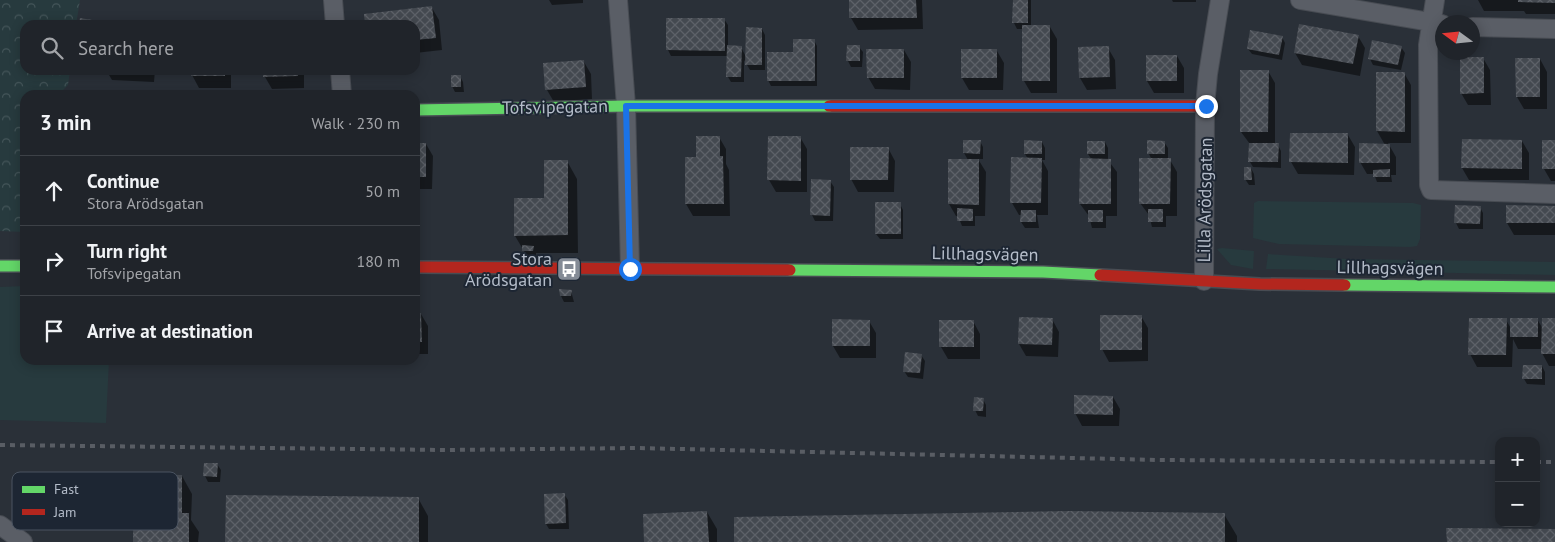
<!DOCTYPE html>
<meta charset="utf-8">
<style>
body{margin:0;font-family:"PT Sans",sans-serif;background:#282c32;color:#f1f3f6}
.controls{position:absolute;right:15px;bottom:15px;display:grid;overflow:hidden;border-radius:10px;box-shadow:0 2px 12px #0003}
.controls button{width:45px;height:45px;display:grid;place-items:center;padding:0;border:0;border-bottom:1px solid #3d4147;background:#20242a;color:#f1f3f6;font:25px sans-serif}
.compass{position:absolute;left:1435px;top:15px;width:45px;height:45px;border-radius:50%;background:#20242a;box-shadow:0 2px 12px #0003;rotate:285deg}
.stop{position:absolute;width:15px;height:15px;margin:-11px;border:4px solid #1a73e8;border-radius:50%;background:#fff}
.stop.end{background:#1a73e8;border-color:#fff;box-shadow:0 1px 5px #0008}
.list{margin:0;padding:0;list-style:none}
h2{display:flex;justify-content:space-between;align-items:center;height:65px;margin:0;padding:0 20px;font-size:21px}
h2 small{font-size:16px;font-weight:400;color:#a2a4a8}
.list li{display:grid;grid-template-columns:32px 1fr auto;gap:15px;align-items:center;box-sizing:border-box;height:70px;padding:0 20px;border-top:1px solid #3d4147}
.list b{display:block;font-size:19px;white-space:nowrap}
.list p{margin:0;font-size:16px;white-space:nowrap;color:#a2a4a8}
.list em{font-size:16px;font-style:normal;color:#a2a4a8}
.icon{flex:none;width:28px;height:28px;fill:none;stroke:currentColor;stroke-width:2;stroke-linecap:round;stroke-linejoin:round}
.map{position:relative;flex:none;width:1555px;height:542px;overflow:hidden}
.search{position:absolute;background:#20242a;box-shadow:0 2px 12px #0003;left:20px;top:20px;width:400px;height:55px;display:flex;align-items:center;gap:12px;box-sizing:border-box;padding:0 18px;border-radius:15px;color:#a2a4a8;font-size:19px}
.panel{position:absolute;background:#20242a;box-shadow:0 2px 12px #0003;left:20px;top:90px;width:400px;height:275px;border-radius:15px}
.map>svg:first-child{display:block}
</style>
<div class="map">
<svg width="1555" height="542" viewBox="0 0 1555 542">
<defs>
<pattern id="forest-crowns" width="20" height="18" patternUnits="userSpaceOnUse" patternTransform="scale(1.25)"><rect width="20" height="18" fill="#273a3e"/><path d="M2 6a3 3 0 1 1 6 0M12 15a3 3 0 1 1 6 0" fill="none" stroke="#445559"/></pattern>
<pattern id="building-cross-hatch" width="8" height="8" patternUnits="userSpaceOnUse" patternTransform="scale(1.25)"><rect width="8" height="8" fill="#444950"/><path d="M0 0l8 8M0 8l8-8" fill="none" stroke="#5d6168"/></pattern>
</defs>
<rect width="100%" height="100%" fill="#2a3038"/>
<!-- green -->
<path fill="#273a3e" d="M1258,201L1413,203L1421,205L1420,239L1417,246L1410,247L1279,244L1253,238L1254,203Z
M1222,248L1254,251L1253,269L1231,265L1217,249Z
M1268,254L1347,259L1555,262V275L1266,269Z
M25,286V360H109L106,423L0,420V287Z"/>
<!-- forest -->
<path fill="url(#forest-crowns)" d="M0,0H80L76,25H25V70H70L68,85L58,95H25V232L0,231Z"/>
<!-- shadow -->
<path fill="#0007" d="M549,0H583V3L552,5Z
M850,0H922L923,29L858,30L851,18Z
M1014,0H1031V27H1050L1057,39V93H1031L1024,81L1023,29H1017L1014,23Z
M1172,0H1196V2H1173Z
M1478,0H1555V14H1526L1524,11H1484Z
M432,8L439,20L442,50L415,53V25H367Z
M668,19H724L728,25V47H741L746,57L762,29L765,35V70H750L744,60V82H731L728,77V56H671L668,50Z
M1358,36L1365,48L1360,76L1302,65L1295,53Z
M1282,37L1285,43L1282,60L1252,54L1248,49Z
M814,40L817,46V86H771L768,80L795,53Z
M859,47L863,52L862,67H851L848,61Z
M1401,47L1405,53L1401,70L1373,65L1370,59Z
M1108,48L1115,60L1116,89L1087,90L1080,78L1079,49Z
M904,50L911,62L910,90L875,89L868,77Z
M962,50L997,51L1004,63L1003,90H969L962,78Z
M1147,56H1177L1184,68V93H1154L1147,81Z
M1483,58L1490,70L1491,105H1468L1461,93Z
M1540,59L1547,72V109H1524L1517,97Z
M584,62L591,74L592,99L554,102L547,90Z
M106,70H155L154,82L112,80Z
M192,70H231V88H199L192,75Z
M264,70H304V88L272,89L265,77Z
M1268,71L1275,83V145H1278L1281,151V168L1253,167L1250,162V144L1241,132Z
M1378,73H1404L1411,85V143H1388L1396,157V175H1391L1392,182H1377L1374,174H1367L1360,162L1385,145L1377,131Z
M460,76L463,82L464,92H455L452,86Z
M1348,135L1355,147L1354,175L1298,174L1291,162Z
M719,137L726,149V164L729,170L730,216H693L686,204L697,158Z
M769,137H800L807,149V192H776L769,180Z
M980,141L983,147V159H978L986,172L985,216H975V226H962L958,216H956L949,204V160H968L964,153Z
M1522,141L1529,153V180H1469L1462,168Z
M1042,142L1045,148V160H1042L1048,171V215H1037L1039,228H1025L1021,222L1022,215H1019L1012,203L1028,159L1025,154Z
M1105,142L1108,148V160L1117,172V216H1106V228H1092L1089,216L1080,204L1092,160L1088,154Z
M1164,142L1168,148V160H1170L1177,172V216H1166V227H1152L1149,215L1140,203L1152,160L1149,154Z
M1555,142V181H1551L1544,169Z
M415,144H426L433,156L432,189H415Z
M888,148L895,161L894,192H858L851,179Z
M567,161L577,179L578,253H536V257L527,256L515,236L545,200Z
M1251,168L1254,174L1255,185H1249L1245,179Z
M830,181L834,187L833,221H815L812,215Z
M900,204L903,210V239H880L876,234Z
M1480,207L1483,213V229H1459L1456,223Z
M1555,207V235H1514L1507,223Z
M571,291L574,302H564L561,296Z
M415,314H421L428,326V354H415Z
M1141,316L1148,328V361L1109,362L1102,349Z
M1052,319L1059,332L1058,357L1026,356L1019,344Z
M1537,319L1543,329L1555,320V366H1549L1542,353V349H1518L1513,339L1512,367H1477L1470,354L1506,320L1512,330Z
M869,321L876,333V358H840L833,346Z
M973,321L980,334V359H948L941,347Z
M921,355L925,361L923,379L908,377L904,371Z
M1542,366L1545,372V385L1527,384L1524,379Z
M1113,397L1120,409L1119,426H1082L1075,413Z
M983,399L986,405V417L978,416L975,410Z
M217,464L221,470L220,482H208L205,476Z
M182,476L192,494L191,520L199,532L198,542H134Z
M564,494L568,500L569,529H549L546,524Z
M418,498L428,516V542H227Z
M707,512L717,529V542H646Z
M1224,514L1237,536V542H736Z"/>
<!-- building -->
<path fill="url(#building-cross-hatch)" d="M849,0H916L917,18H849Z
M1013,0H1028V23H1012Z
M1518,0H1555V3L1518,2Z
M432,6L436,38L415,40V25H365L364,14Z
M80,18L98,21V25H79Z
M666,18H725V51L666,50Z
M1299,24L1359,35L1353,64L1294,53Z
M1022,25H1050V81H1022Z
M746,27L762,28V65H745Z
M1250,30L1283,36L1279,55L1247,49Z
M793,39H815V81H767V52H793Z
M1372,40L1402,46L1398,65L1368,59Z
M727,45L742,46L741,77H726Z
M847,45H860V61H846Z
M1109,46L1110,77L1079,78L1078,47Z
M866,49H904V78H867Z
M961,49H997V78H961Z
M1146,55H1177V81H1146Z
M1460,57H1484V93L1460,94Z
M1515,58H1540V97H1516Z
M584,60L586,87L545,90L543,63Z
M191,70H225V76H191Z
M263,70H298V76L263,77Z
M1240,70H1269L1268,132H1240Z
M1376,72H1405V132L1376,131Z
M451,75H461V87H451Z
M1290,133H1348V163L1289,162Z
M696,136H720V156H723L724,204H685V157H696Z
M768,136H801V181L767,180Z
M1462,139L1522,140V169L1461,168Z
M963,140H981L980,154L963,153Z
M1024,140L1042,141V154H1024Z
M1147,140L1165,141V154H1147Z
M1542,140H1555V169H1542Z
M1087,141H1105V154H1087Z
M415,143H426V177H415Z
M1249,143H1279L1278,162H1248Z
M1359,143L1390,144V163H1359Z
M850,147H889L888,180H850Z
M1011,157L1042,158L1041,203H1010Z
M1080,158L1111,159V204H1079Z
M1139,158H1171L1170,204H1139Z
M948,159H979V205L948,204Z
M544,160H568V235L514,236V198H544Z
M1244,167H1251L1252,180H1244Z
M1390,169V177H1373V170Z
M811,179L831,180L830,216L810,215Z
M875,202H901V234H875Z
M1455,205L1481,206L1480,224L1454,223Z
M1506,205L1555,206V223H1506Z
M957,208L973,209V221H957Z
M1148,209H1163V222H1148Z
M1021,210H1036V222H1020Z
M1088,210H1103V222H1088Z
M522,245L534,246L533,251H522Z
M559,289L572,290L571,296H560Z
M415,313H421L422,342H415Z
M1100,315H1142V350H1100Z
M1019,317L1053,318L1052,345L1018,344Z
M1469,318H1507L1506,355H1468Z
M1510,318H1538V337H1510Z
M1542,318H1555V354H1541Z
M832,319L870,320V346H832Z
M939,320H974V347H939Z
M905,352L922,354L920,373L903,372Z
M1523,365H1542V379H1522Z
M1074,395L1113,396V415L1074,414Z
M974,397L984,398L983,411H973Z
M204,463H218L217,477L203,476Z
M134,474L182,475V513H189V542H133Z
M565,493L566,523L545,524L544,494Z
M226,495L419,497V542H225Z
M707,511L709,542H644L643,514Z
M1068,511L1225,513V542H734V517Z
M1446,528L1555,529V542H1447Z"/>
<g fill="none" stroke-linecap="round" stroke-linejoin="round">
<defs>
<path id="street" d="M333,0L335,25
M618,0L626,106L630,269
M1300,0L1442,24
M1435,0L1428,45L1429,185L1431,190L1555,194
M1472,27L1555,29
M340,70L342,95
M1204,281L1205,106L1208,74L1220,0
M0,525L23,542"/>
<path id="fast" d="M415,110L626,106H829
M0,266H25
M790,270L1043,272L1100,275
M1345,285L1555,287"/>
<path id="jam" d="M829,106H1205
M415,267L790,270
M1100,275L1260,284L1345,285"/>
</defs>
<!-- street casing -->
<use href="#street" stroke="#484c53" stroke-width="20"/>
<!-- fast casing -->
<use href="#fast" stroke="#484c53" stroke-width="14"/>
<!-- jam casing -->
<use href="#jam" stroke="#484c53" stroke-width="14"/>
<!-- street -->
<use href="#street" stroke="#5a5e66" stroke-width="18"/>
<!-- fast -->
<use href="#fast" stroke="#63d668" stroke-width="11"/>
<!-- jam -->
<use href="#jam" stroke="#b3261e" stroke-width="11"/>
<!-- rail -->
<path stroke="#595d64" stroke-width="4" stroke-dasharray="5 5" stroke-linecap="butt" d="M0,445L446,450L636,448L1160,460L1499,462
M1536,462H1555"/>
</g>
<g fill="none" stroke-linecap="round" stroke-linejoin="round">
<!-- route -->
<path stroke="#1a73e8" stroke-width="6" d="M630,269L626,106H1206"/>
</g>
<!-- icons -->
<defs>
<symbol id="bus-square" viewBox="-11 -11 22 22"><rect x="-9" y="-9" width="18" height="18" rx="4" fill="#848b96" stroke="#1d2633"/><path d="M-5-6H5V4H4V6H2V4H-2V6H-4V4H-5ZM-3.5-4V0h7V-4ZM-3.5 1.2v1.5H-2V1.2ZM2 1.2v1.5H3.5V1.2Z" fill="#fff"/></symbol>
</defs>
<g fill-rule="evenodd">
<use href="#bus-square" x="555" y="255" width="28" height="28"/>
</g>
<g text-anchor="middle" stroke-width="4" stroke-linejoin="round" paint-order="stroke">
<!-- street labels -->
<g font-size="18" fill="#b4bcc9" stroke="#1d2633">
<text transform="translate(555 107) rotate(-1)" y="6">Tofsvipegatan</text>
<text transform="translate(1205 200) rotate(-89)" y="6">Lilla Arödsgatan</text>
<text transform="translate(985 254) rotate(1)" y="6">Lillhagsvägen</text>
<text transform="translate(1390 268) rotate(1)" y="6">Lillhagsvägen</text>
</g>
<!-- poi labels -->
<g font-size="18" fill="#b4bcc9" stroke="#1d2633" text-anchor="end">
<text x="552" y="265">Stora<tspan x="552" dy="21">Arödsgatan</tspan></text>
</g>
</g>
<!-- legend -->
<rect x="12" y="472" width="166" height="58" rx="8" fill="#1d2633" stroke="#4a5360" stroke-width="1"/>
<rect x="22" y="486" width="23" height="7" fill="#63d668"/>
<rect x="22" y="509" width="23" height="6" fill="#b3261e"/>
<g font-size="14" fill="#b4bcc9">
<text x="54" y="494">Fast</text>
<text x="54" y="517">Jam</text>
</g>
</svg>
<div class="controls">
<button>+</button>
<button>−</button>
</div>
<svg class="compass" viewBox="-18 -18 36 36"><path d="M0-13l5 13h-10z" fill="#e53935"/><path d="M0 13l5-13h-10z" fill="#a2a4a8"/></svg>
<div class="stop" style="left:630px;top:269px"></div>
<div class="stop end" style="left:1206px;top:106px"></div>
<div class="search"><svg class="icon" aria-label="search" viewBox="0 0 24 24"><circle cx="10" cy="10" r="6"/><path d="M15 15l6 6"/></svg>Search here</div>
<section class="panel">
<h2>3 min<small>Walk · 230 m</small></h2>
<ul class="list">
<li><svg class="icon" aria-label="ahead" viewBox="0 0 24 24"><path d="M12 20V5M6 11l6-6 6 6"/></svg><div><b>Continue</b><p>Stora Arödsgatan</p></div><em>50 m</em></li>
<li><svg class="icon" aria-label="right" viewBox="0 0 24 24"><path d="M7 20v-9h11M14 6l5 5-5 5"/></svg><div><b>Turn right</b><p>Tofsvipegatan</p></div><em>180 m</em></li>
<li><svg class="icon" aria-label="arrive" viewBox="0 0 24 24"><path d="M6 21V4h12l-3 4 3 4H6"/></svg><div><b>Arrive at destination</b></div></li>
</ul>
</section>
</div>
